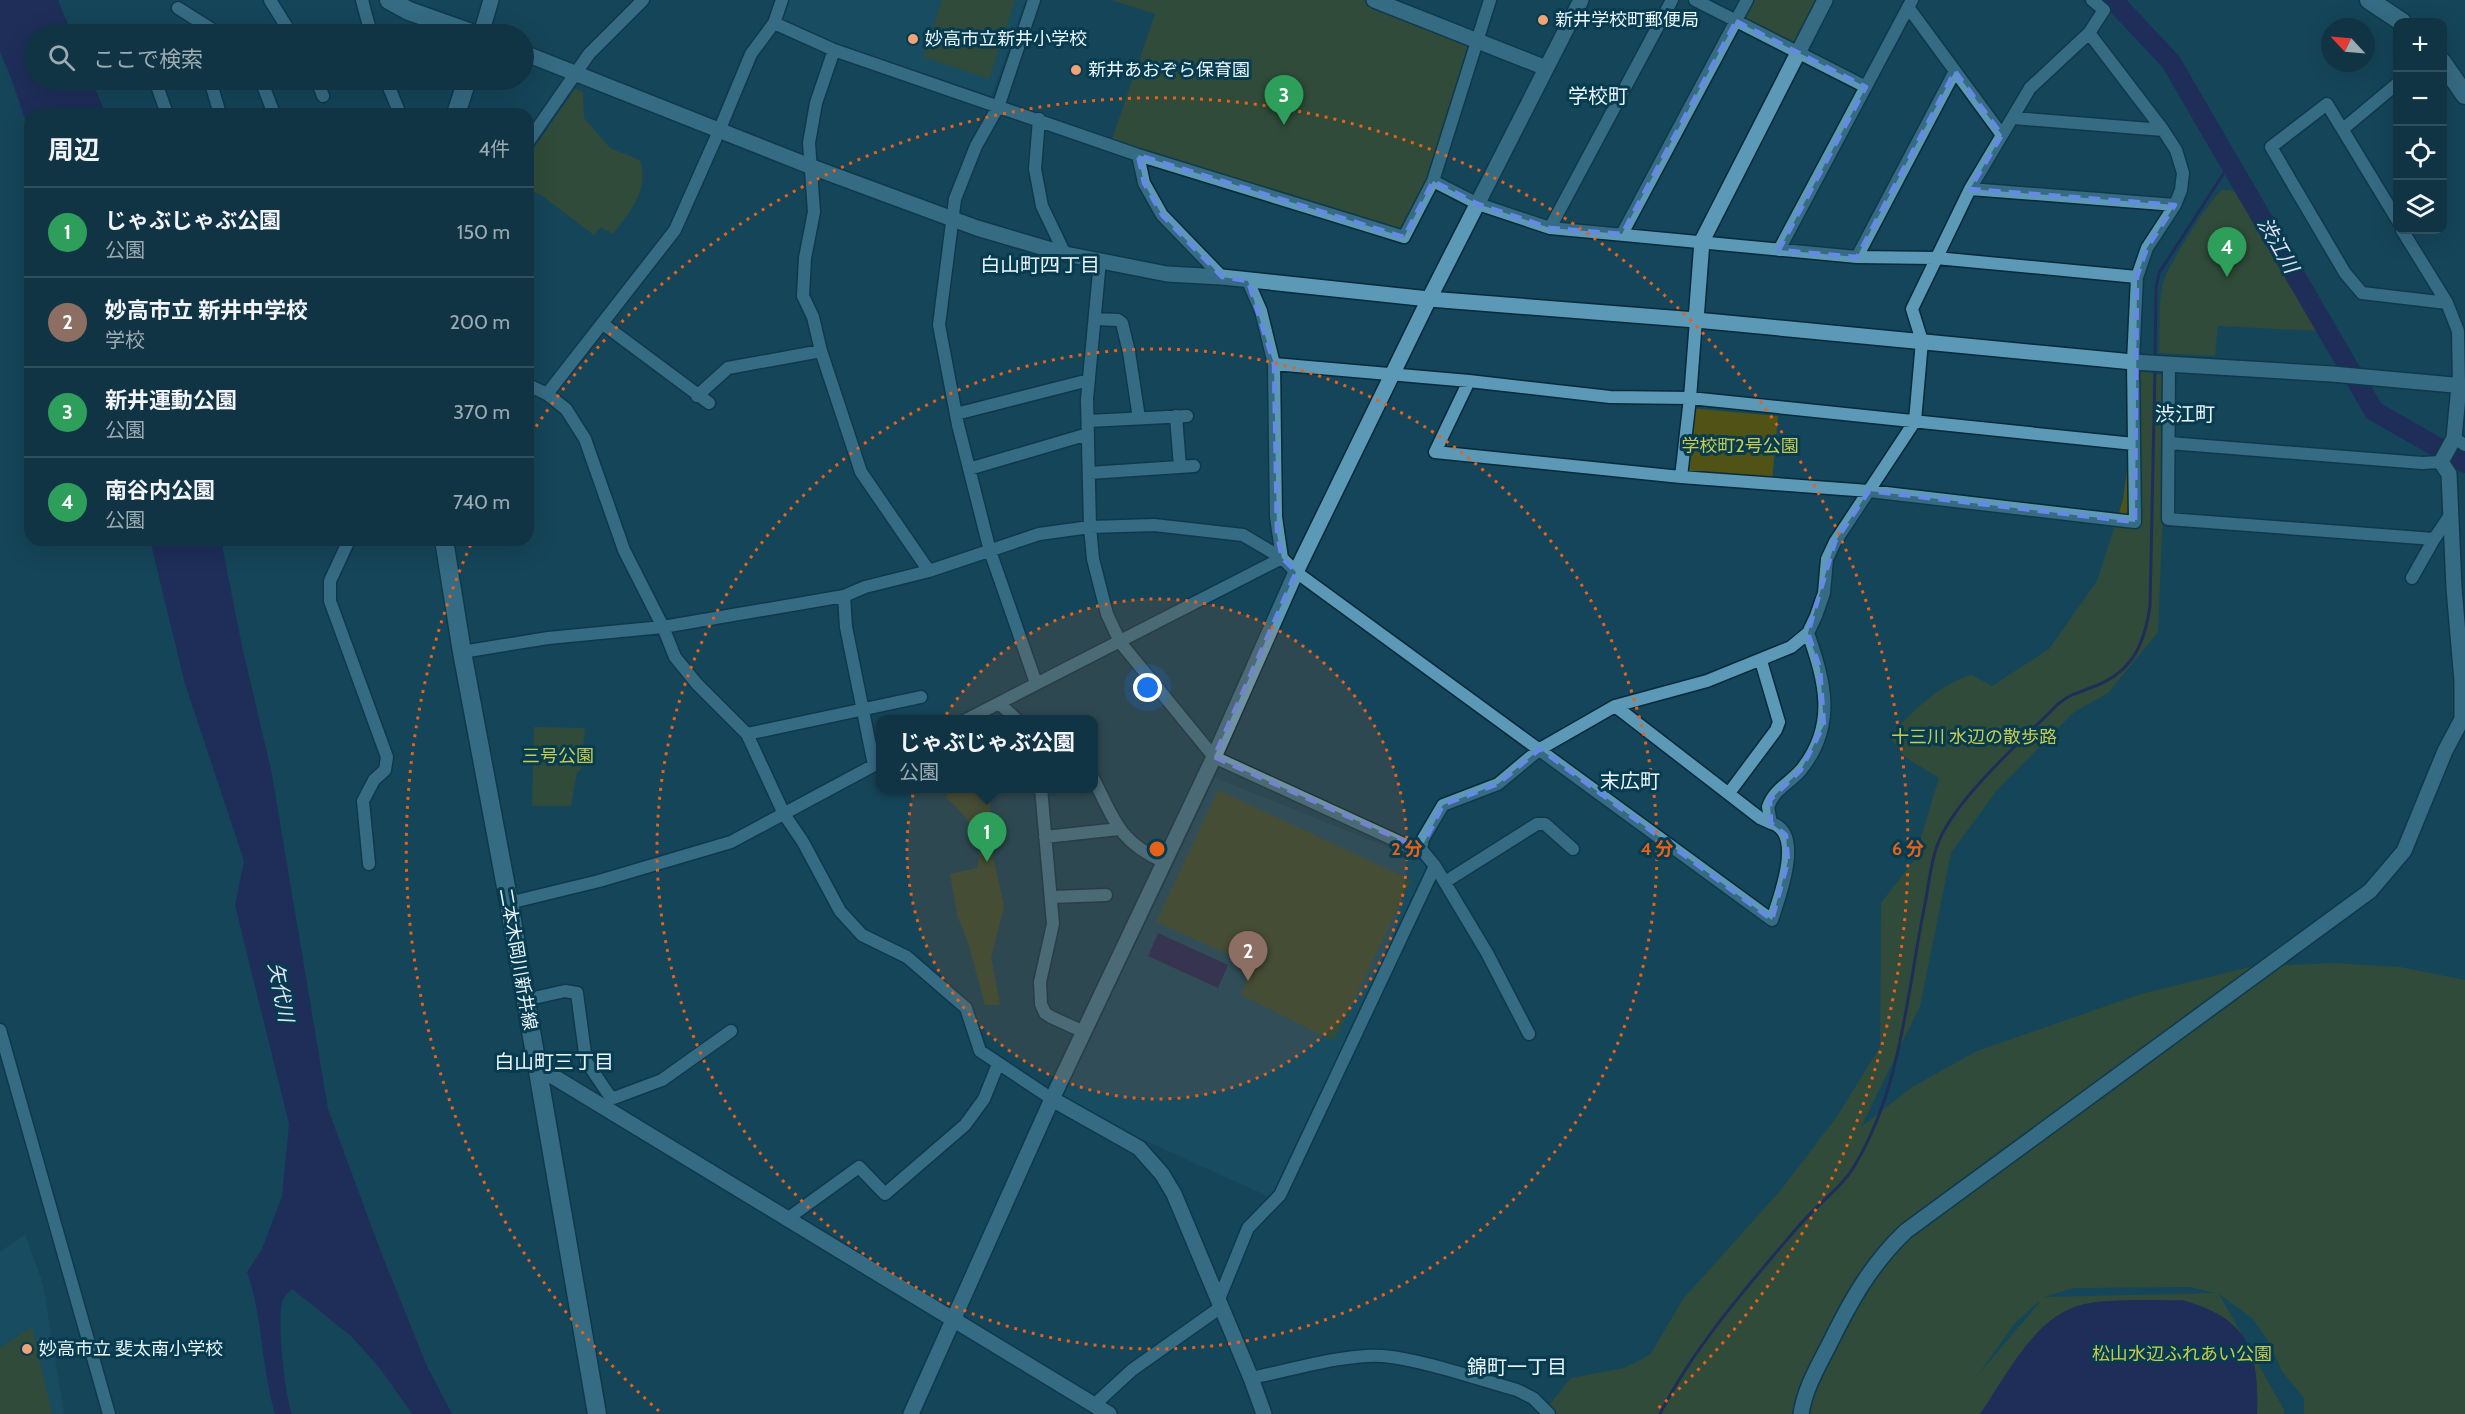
<!DOCTYPE html>
<html lang="ja">
<meta charset="utf-8">
<style>
body{margin:0;font-family:Cabin,"Noto Sans JP",sans-serif;background:#1e3f4f;color:#f1f3f6}
.controls{position:absolute;right:18px;top:18px;display:grid;overflow:hidden;border-radius:12px;box-shadow:0 6px 24px #0002}
.controls button{width:54px;height:54px;display:grid;place-items:center;padding:0;border:0;border-bottom:2px solid #304f5d;background:#103444;color:#f1f3f6;font:30px sans-serif}
.compass{position:absolute;left:2321px;top:18px;width:54px;height:54px;border-radius:50%;background:#103444;box-shadow:0 6px 24px #0002;rotate:296deg}
.you{position:absolute;left:1148px;top:688px;width:21px;height:21px;margin:-15px;border:4px solid #fff;border-radius:50%;background:#1a73e8;box-shadow:0 0 0 9px #1a73e833}
.badge{display:grid;place-items:center;width:39px;height:39px;border-radius:50%;background:#ea580c;color:#fff;font-size:20px;font-weight:700}
.pin{position:absolute;translate:-50% -50px;filter:drop-shadow(0 2px 3px #0008)}
.pin::after{content:'';position:absolute;top:32px;width:21px;height:18px;background:inherit;clip-path:polygon(0 0,100% 0,50% 100%)}
.popup{position:absolute;left:876px;top:715px;width:222px;height:78px;box-sizing:border-box;display:grid;place-content:center;border-radius:12px;background:#103444;filter:drop-shadow(0 2px 4px #0005);font-size:20px;white-space:nowrap;color:#9caab2}
.popup b{font-size:22px;color:#f1f3f6}
.popup::after{content:'';position:absolute;left:50%;top:100%;margin-left:-12px;border:12px solid transparent;border-top-color:#103444}
.list{margin:0;padding:0;list-style:none}
h2{display:flex;justify-content:space-between;align-items:center;height:78px;margin:0;padding:0 24px;font-size:26px}
h2 small{font-size:20px;font-weight:400;color:#9caab2}
.list li{display:grid;grid-template-columns:39px 1fr auto;gap:18px;align-items:center;box-sizing:border-box;height:90px;padding:0 24px;border-top:2px solid #304f5d}
.list b{display:block;font-size:22px;white-space:nowrap}
.list p{margin:0;font-size:20px;white-space:nowrap;color:#9caab2}
.list em{font-size:20px;font-style:normal;color:#9caab2}
.icon{flex:none;width:33px;height:33px;fill:none;stroke:currentColor;stroke-width:2;stroke-linecap:round;stroke-linejoin:round}
.map{position:relative;flex:none;width:2465px;height:1414px;overflow:hidden}
.search{position:absolute;background:#103444;box-shadow:0 6px 24px #0002;left:24px;top:24px;width:510px;height:66px;display:flex;align-items:center;gap:15px;box-sizing:border-box;padding:0 21px;border-radius:33px;color:#9caab2;font-size:22px}
.panel{position:absolute;background:#103444;box-shadow:0 6px 24px #0002;left:24px;top:108px;width:510px;height:438px;border-radius:18px}
.map>svg:first-child{display:block}
</style>
<div class="map">
<svg width="2465" height="1414" viewBox="0 0 2465 1414">
<rect width="100%" height="100%" fill="#15455a"/>
<!-- built -->
<path fill="#1c546a" d="M787,0H1026L990,100L847,53L780,20Z
M1215,778L1435,866L1272,1198L1108,1124L1063,1096Z
M25,1234L43,1284L64,1414H0V1252Z"/>
<!-- green -->
<path fill="#515216" fill-rule="evenodd" d="M942,0H1015L989,79L923,57Z
M1112,0H1374L1477,42L1433,181L1404,237L1110,145L1155,14Z
M1752,0H1820L1797,47L1742,19Z
M575,89L583,92L584,118L610,148L640,160C650,189 630,212 613,234L601,227L594,235L541,195L528,190V157Z
M2222,190H2230L2243,195L2319,331L2218,326L2215,356L2159,353C2160,330 2158,305 2163,283C2167,267 2209,200 2222,190Z
M2140,371L2164,375V484L2158,632L2108,693L2074,712L1997,790L1951,853L1920,1006L1861,1127L1912,1087L1977,1051L2141,994L2250,967L2333,963L2400,967L2465,980V1414H2304V1398L2282,1371L2269,1342L2252,1318L2219,1294L2284,1410V1414H1542L1571,1378L1624,1368L1650,1355L1683,1299L1780,1191L1836,1118L1880,1047L1881,903L1914,860L1939,778L1905,757L1889,736C1912,713 1939,683 1972,675L1992,686L2049,649L2097,581L2123,500ZM2190,1287L2215,1293L2044,1297L2074,1288ZM2038,1302L2039,1303L1977,1376L2015,1323Z
M1689,408L1778,416L1772,482L1684,473Z
M534,727L585,728L581,770L577,772L571,806H532Z
M950,789H991L990,818L993,856L1004,907L991,957L1000,1005H985L968,942L958,918L950,874L977,868C986,840 967,815 946,798Z
M1218,790L1411,880L1334,1041L1241,995L1253,965L1156,922Z
M32,1327L52,1414H0V1348Z"/>
<!-- water -->
<path fill="#29125a" d="M0,0H58L72,34H34V80H91L106,114H30V134L10,75L0,52Z
M150,540H221L242,646L272,774L328,1109L381,1252L426,1364L452,1414H412L379,1367L351,1336L292,1289C289,1292 284,1297 283,1300C276,1319 285,1394 292,1414H275C261,1367 263,1318 247,1272L262,1249L282,1196L289,1124L235,905L244,861L185,684Z
M1158,933L1228,965L1218,988L1148,956Z
M2182,1300C2247,1318 2260,1349 2257,1414H1980C2004,1379 2031,1324 2072,1308C2098,1297 2152,1301 2182,1300Z"/>
<g fill="none" stroke-linecap="round" stroke-linejoin="round">
<!-- stream -->
<path stroke="#29125a" stroke-width="3" d="M2155,357L2156,288L2159,273L2231,162
M1660,1414C1692,1349 1750,1283 1797,1228C1815,1206 1841,1189 1855,1165C1903,1084 1907,989 1926,899C1929,882 1931,862 1937,846C1952,801 2023,740 2057,705C2072,693 2073,695 2090,688C2131,674 2144,647 2150,606L2155,370"/>
<!-- river -->
<path stroke="#29125a" stroke-width="20" d="M2113,0L2171,62L2374,411L2465,463"/>
<defs>
<path id="minor" d="M270,0L291,34
M362,0L371,34
M1034,0L998,107L976,146L955,199L939,325L958,425L990,551L1036,683
M1490,0L1433,181L1478,204L1550,228L1857,257L1936,258L2137,277
M1695,0L1866,87
M1908,7L2002,135
M178,8L219,34
M774,23L834,50L1138,155L1404,237L1433,181
M834,50L816,103L809,143L814,212L805,258L803,296L813,317L821,351L861,472L929,571
M155,80L167,114
M210,80L220,114
M261,80L274,114
M317,80L323,96
M386,80L400,114
M2014,118L2163,130
M1039,119L1035,169L1042,206L1065,254
M2343,129L2398,83
M528,142L589,54L643,0
M1138,155L1144,183L1162,215L1222,277
M1970,189L2175,205
M2398,221L2327,104L2271,147L2345,273L2362,293L2447,303
M1550,228L1672,0
M2402,230L2447,303L2458,331L2459,386
M1622,234L1747,0
M1779,250L1912,0
M1857,257L1955,71
M1100,261L1087,399L1090,527L1093,559L1107,614L1120,642L1214,757L1408,846L1421,849L1435,866L1487,953L1529,1034
M1248,281L1261,311L1274,364L1276,517L1282,558
M1095,319L1118,320L1122,323L1129,352L1139,418
M1696,320L1690,398L2134,444
M603,324L709,403
M2169,363L2168,519L2434,539L2449,517
M1274,364L1469,381L1610,397L1690,398L1681,477
M1469,381L1435,452L1681,477L1869,491L2135,522L2133,362L2137,277L2147,248L2175,205L2181,190L2183,173L2176,150L2163,130L2089,33
M528,385L547,394L566,409L585,439L624,550L663,627L675,657L697,684L747,734L784,814L803,842L840,911L862,935L907,957L966,1008L980,1051L1052,1099
M547,394L675,230L719,131L751,54L774,23L782,0
M697,396L728,368L821,351
M956,414L1089,380
M1176,416L1180,467
M1088,421L1187,416
M2454,438L2465,445
M2169,443L2422,463L2441,462
M969,469L1088,434
M1089,473L1194,466
M349,540L330,581V601L387,757L385,770L374,780L363,801L369,864
M2412,578L2434,539
M844,596L846,627L874,765
M462,652L548,638L663,627L844,596L865,587L929,571L1039,534L1090,527L1154,525L1243,535L1282,558L1296,572L1772,920C1779,898 1805,832 1771,823L1768,807C1774,789 1790,783 1801,770C1837,725 1825,682 1808,633
M999,703L1017,720
M1615,706L1760,818L1771,823
M966,720L1282,558
M747,734L921,697
M1094,780C1115,821 1119,842 1164,862
M1041,788L1053,924L1040,982L1041,1004L1045,1013L1051,1017L1084,1032
M1729,793L1776,730L1779,722L1761,661
M1045,837L1119,829
M1421,849L1423,839L1443,805L1498,784L1540,749L1615,706L1707,681L1791,647L1808,633L1816,616L1824,593L1827,559L1835,542L1915,421L1922,341L1912,309L1970,189L2030,88L2089,33L2104,10L2092,0
M1445,882L1537,824H1545L1573,849
M1052,897L1106,895
M509,903L599,881L731,842L880,762
M525,1000L565,991L577,993L586,1061L609,1095L614,1098L662,1080L731,1031
M0,1030L109,1414
M787,1219L859,1167L885,1194L965,1125L984,1099L998,1064
M1219,1299L1248,1228L1280,1195L1435,866
M1251,1378C1287,1371 1348,1353 1383,1356C1424,1360 1477,1379 1517,1390L1533,1398L1549,1414
M1094,1405L1132,1370L1221,1307"/>
<path id="tertiary" d="M1374,0L1546,68
M481,34L491,0
M524,53L812,167L977,228L1065,254L1167,274L1222,277L1429,299L1696,320L2133,362L2332,374L2465,386
M1696,320L1702,241L1825,0
M536,1066L1109,1414
M1052,1099L1139,1148L1162,1174L1174,1194L1251,1378L1264,1414
M911,1414L1052,1099L1214,757L1296,572L1429,299L1581,0
M1801,1414C1805,1389 1817,1368 1829,1345C1850,1302 1871,1264 1906,1231L2370,891L2404,851L2445,751L2462,719V681L2454,588L2449,474L2441,462L2454,438L2459,386"/>
<path id="secondary" d="M389,0L409,11L474,34
M2369,0L2402,22
M2442,62L2465,95
M456,114L467,80
M444,540L462,652L509,903L597,1414"/>
</defs>
<!-- minor casing -->
<use href="#minor" stroke="#082a39" stroke-width="15"/>
<!-- tertiary casing -->
<use href="#tertiary" stroke="#082a39" stroke-width="18"/>
<!-- secondary casing -->
<use href="#secondary" stroke="#082a39" stroke-width="21"/>
<!-- minor -->
<use href="#minor" stroke="#5c99b7" stroke-width="12"/>
<!-- tertiary -->
<use href="#tertiary" stroke="#5c99b7" stroke-width="15"/>
<!-- secondary -->
<use href="#secondary" stroke="#5c99b7" stroke-width="18"/>
</g>
<!-- marked area -->
<path d="M0 0H2465V1414H0ZM1736,21L1866,87L1779,250L1857,257L1955,71L2002,135L1970,189L2175,205L2147,248L2137,277L2135,522L1869,491L1835,542L1808,633L1820,668L1824,725L1801,770L1770,800L1771,823L1786,835L1788,861L1772,920L1540,749L1498,784L1443,805L1421,849L1214,757L1296,572L1282,558L1277,534L1274,364L1248,281L1222,277L1162,215L1144,183L1138,155L1404,237L1433,181L1478,204L1550,228L1622,234Z" fill="#15455a" fill-opacity=".55" fill-rule="evenodd"/>
<path fill="none" stroke="#6589e5" stroke-width="4.5" stroke-dasharray="12 8" stroke-linejoin="round" d="M1736,21L1866,87L1779,250L1857,257L1955,71L2002,135L1970,189L2175,205L2147,248L2137,277L2135,522L1869,491L1835,542L1808,633L1820,668L1824,725L1801,770L1770,800L1771,823L1786,835L1788,861L1772,920L1540,749L1498,784L1443,805L1421,849L1214,757L1296,572L1282,558L1277,534L1274,364L1248,281L1222,277L1162,215L1144,183L1138,155L1404,237L1433,181L1478,204L1550,228L1622,234Z"/>
<!-- distance rings -->
<circle cx="1157" cy="849" r="250" fill="#e86118" fill-opacity=".12"/>
<g fill="none" stroke="#e86118" stroke-width="3" stroke-dasharray="3 6">
<circle cx="1157" cy="849" r="250"/>
<circle cx="1157" cy="849" r="500"/>
<path d="M659 1411A751 751 0 0 1 471 544M531 434A751 751 0 1 1 1655 1411"/>
</g>
<!-- markers -->
<g fill="#efa377" stroke="#073b4f" stroke-width="2">
<circle cx="1543" cy="20" r="6"/>
<circle cx="913" cy="39" r="6"/>
<circle cx="1076" cy="70" r="6"/>
<circle cx="27" cy="1349" r="6"/>
</g>
<g text-anchor="middle" stroke-width="6" stroke-linejoin="round" paint-order="stroke">
<!-- poi labels -->
<g font-size="18" fill="#eaf6fc" stroke="#073b4f" text-anchor="start">
<text x="1555" y="26">新井学校町郵便局</text>
<text x="925" y="45">妙高市立新井小学校</text>
<text x="1088" y="76">新井あおぞら保育園</text>
<text x="39" y="1355">妙高市立 斐太南小学校</text>
</g>
<!-- park labels -->
<g font-size="18" fill="#c9cc4b" stroke="#073b4f">
<text x="1740" y="452">学校町2号公園</text>
<text x="1974" y="743">十三川 水辺の散歩路</text>
<text x="558" y="762">三号公園</text>
<text x="2182" y="1360">松山水辺ふれあい公園</text>
</g>
<!-- street labels -->
<g font-size="18" fill="#eaf6fc" stroke="#073b4f">
<text transform="translate(518 959) rotate(80)" y="6">二本木岡川新井線</text>
</g>
<!-- neighbourhood labels -->
<g font-size="20" fill="#eaf6fc" stroke="#073b4f">
<text x="1598" y="103">学校町</text>
<text x="1040" y="272">白山町四丁目</text>
<text x="2185" y="421">渋江町</text>
<text x="1630" y="788">末広町</text>
<text x="554" y="1069">白山町三丁目</text>
<text x="1517" y="1374">錦町一丁目</text>
</g>
<!-- water labels -->
<g font-size="20" font-style="italic" fill="#e4e2f8" stroke="#073b4f">
<text transform="translate(2278 245) rotate(60)" y="7">渋江川</text>
<text transform="translate(281 992) rotate(79)" y="7">矢代川</text>
</g>
</g>
<circle cx="1157" cy="849" r="9" fill="#e86118" stroke="#073b4f" stroke-width="3"/>
<g font-size="18" text-anchor="middle" font-weight="bold" fill="#e86118" stroke="#073b4f" stroke-width="6" stroke-linejoin="round" paint-order="stroke">
<text x="1407" y="855">2 分</text>
<text x="1657" y="855">4 分</text>
<text x="1908" y="855">6 分</text>
</g>
</svg>
<div class="controls">
<button>+</button>
<button>−</button>
<button><svg class="icon" aria-label="locate" viewBox="0 0 24 24"><circle cx="12" cy="12" r="6"/><path d="M12 2v4M12 18v4M2 12h4M18 12h4"/></svg></button>
<button><svg class="icon" aria-label="layers" viewBox="0 0 24 24"><path d="M12 4l9 5-9 5-9-5zM3 14l9 5 9-5"/></svg></button>
</div>
<svg class="compass" viewBox="-18 -18 36 36"><path d="M0-13l5 13h-10z" fill="#e53935"/><path d="M0 13l5-13h-10z" fill="#9caab2"/></svg>
<div class="you"></div>
<div class="pin badge" style="left:987px;top:862px;background:#2e9e5b">1</div>
<div class="popup"><b>じゃぶじゃぶ公園</b>公園</div>
<div class="pin badge" style="left:1248px;top:981px;background:#8d6e63">2</div>
<div class="pin badge" style="left:1284px;top:125px;background:#2e9e5b">3</div>
<div class="pin badge" style="left:2227px;top:277px;background:#2e9e5b">4</div>
<div class="search"><svg class="icon" aria-label="search" viewBox="0 0 24 24"><circle cx="10" cy="10" r="6"/><path d="M15 15l6 6"/></svg>ここで検索</div>
<section class="panel">
<h2>周辺<small>4件</small></h2>
<ul class="list">
<li><span class="badge" style="background:#2e9e5b">1</span><div><b>じゃぶじゃぶ公園</b><p>公園</p></div><em>150 m</em></li>
<li><span class="badge" style="background:#8d6e63">2</span><div><b>妙高市立 新井中学校</b><p>学校</p></div><em>200 m</em></li>
<li><span class="badge" style="background:#2e9e5b">3</span><div><b>新井運動公園</b><p>公園</p></div><em>370 m</em></li>
<li><span class="badge" style="background:#2e9e5b">4</span><div><b>南谷内公園</b><p>公園</p></div><em>740 m</em></li>
</ul>
</section>
</div>
